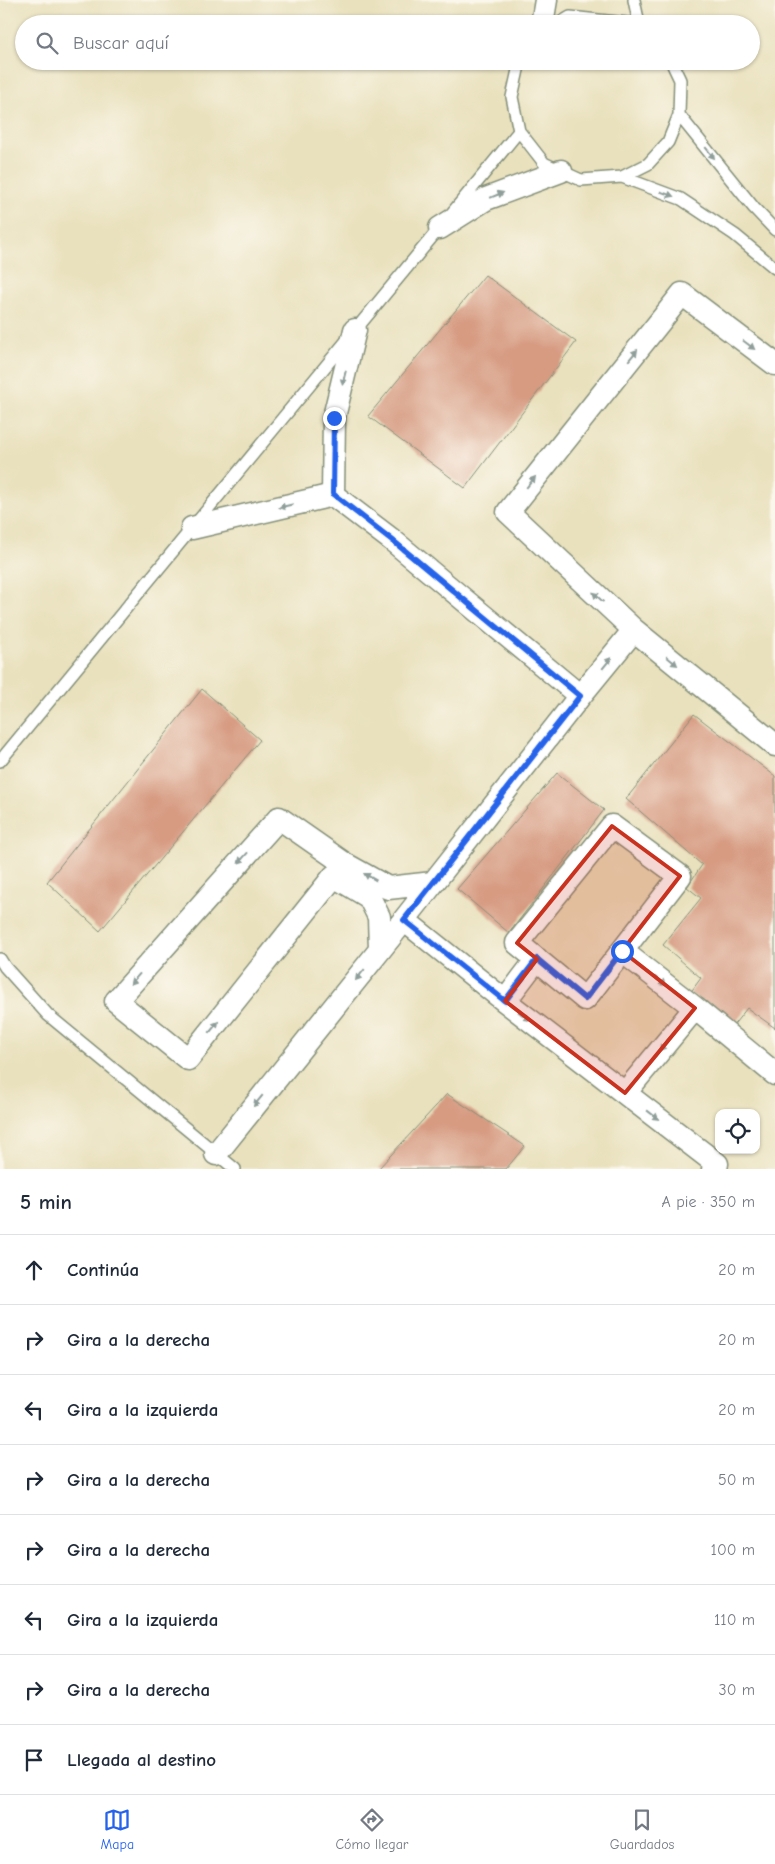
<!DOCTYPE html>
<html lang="es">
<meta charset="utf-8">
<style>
body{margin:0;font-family:"Comic Neue",sans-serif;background:#f2f2f3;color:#1f2937}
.controls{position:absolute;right:15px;bottom:15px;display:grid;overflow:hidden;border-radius:10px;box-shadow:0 1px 4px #0004}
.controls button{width:45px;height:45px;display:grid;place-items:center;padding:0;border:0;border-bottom:1px solid #e0e1e3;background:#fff;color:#1f2937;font:25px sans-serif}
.stop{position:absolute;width:15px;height:15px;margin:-11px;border:4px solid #2563eb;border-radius:50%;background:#fff}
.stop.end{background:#2563eb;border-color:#fff;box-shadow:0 1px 5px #0008}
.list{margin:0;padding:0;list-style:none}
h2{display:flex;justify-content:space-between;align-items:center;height:65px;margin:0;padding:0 20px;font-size:21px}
h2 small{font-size:16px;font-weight:400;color:#747a83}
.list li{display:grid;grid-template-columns:32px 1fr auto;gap:15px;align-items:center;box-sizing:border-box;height:70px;padding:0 20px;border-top:1px solid #e0e1e3}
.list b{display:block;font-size:19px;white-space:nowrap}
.list em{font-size:16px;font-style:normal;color:#747a83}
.icon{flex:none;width:28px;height:28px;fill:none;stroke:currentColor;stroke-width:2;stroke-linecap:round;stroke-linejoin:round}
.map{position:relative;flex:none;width:775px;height:1169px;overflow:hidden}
.search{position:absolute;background:#fff;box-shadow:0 1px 4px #0004;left:15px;right:15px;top:15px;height:55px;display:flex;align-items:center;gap:12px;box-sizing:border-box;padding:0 18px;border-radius:28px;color:#747a83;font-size:19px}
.sheet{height:625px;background:#fff}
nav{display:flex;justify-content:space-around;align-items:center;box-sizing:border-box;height:70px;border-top:1px solid #e0e1e3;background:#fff;font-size:14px;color:#747a83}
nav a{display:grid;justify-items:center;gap:2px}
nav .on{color:#2563eb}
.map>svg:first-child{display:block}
</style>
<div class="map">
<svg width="775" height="1169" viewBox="0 0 775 1169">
<rect width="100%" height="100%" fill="#fbf7ec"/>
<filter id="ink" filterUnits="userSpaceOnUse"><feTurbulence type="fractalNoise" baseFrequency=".02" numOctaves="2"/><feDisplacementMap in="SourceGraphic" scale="10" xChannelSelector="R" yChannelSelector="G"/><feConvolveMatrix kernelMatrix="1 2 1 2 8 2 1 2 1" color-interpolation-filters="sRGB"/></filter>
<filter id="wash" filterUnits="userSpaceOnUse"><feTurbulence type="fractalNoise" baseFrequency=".0096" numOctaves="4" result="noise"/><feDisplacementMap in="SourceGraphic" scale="20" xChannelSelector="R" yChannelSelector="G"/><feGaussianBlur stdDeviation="1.12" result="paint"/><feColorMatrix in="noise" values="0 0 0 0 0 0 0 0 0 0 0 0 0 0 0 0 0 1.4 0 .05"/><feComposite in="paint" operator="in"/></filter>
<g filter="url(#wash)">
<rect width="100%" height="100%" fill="#e9e1bd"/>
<g id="blocks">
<!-- building -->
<path fill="#d79b82" d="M485,275L576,342L465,488L368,416Z
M202,689L260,740L100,931L47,882Z
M694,714L775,776V1028L747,1008L732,1027L690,993L701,978L663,945L701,898L687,887L702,865L626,799Z
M557,773L604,810L509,933L457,889Z
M447,1094L525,1146L506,1169H380L379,1168Z"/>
</g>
</g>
<g filter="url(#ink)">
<use href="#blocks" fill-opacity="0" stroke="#848f78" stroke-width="1"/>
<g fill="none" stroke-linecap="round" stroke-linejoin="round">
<defs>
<path id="lane" d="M634,0L639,24
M558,24L570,17L636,24
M520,61L512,97L519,131L544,163L581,180L622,177L648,164L668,142L679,115L680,80L671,61
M679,115L754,208L775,230
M622,177L681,199L735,235L775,268
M452,213L519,131
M0,761L442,225
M0,959L5,967L48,1015L235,1169"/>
<path id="street" d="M542,24L546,0
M440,228L486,199L561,171
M775,364L682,294L508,512L634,630L775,745
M192,528L333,495
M580,696L634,630
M612,826L680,876L585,999L517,943Z
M404,920L505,1001L717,1164L713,1169
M380,950L379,917L369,897L334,876L188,1059L116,1001L279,818L345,864L388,888L433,883
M622,951L695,1008L775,1074
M505,1001L537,959
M625,1093L695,1008
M216,1154L404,920L580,696L392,540L333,495L334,417L355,330"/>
</defs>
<!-- lane casing -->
<use href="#lane" stroke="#848f78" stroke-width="14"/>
<!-- street casing -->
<use href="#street" stroke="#848f78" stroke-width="25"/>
<!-- lane -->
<use href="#lane" stroke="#fff" stroke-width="11"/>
<!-- street -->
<use href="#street" stroke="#fff" stroke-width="22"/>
</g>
<!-- one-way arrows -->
<defs><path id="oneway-solid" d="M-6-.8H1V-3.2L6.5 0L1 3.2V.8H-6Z" transform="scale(1.25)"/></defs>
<g fill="#8f9e9a">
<use href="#oneway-solid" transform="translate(710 153) rotate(51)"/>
<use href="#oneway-solid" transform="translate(667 194) rotate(20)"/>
<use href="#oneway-solid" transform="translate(497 195) rotate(-22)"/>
<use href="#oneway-solid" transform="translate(749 345) rotate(37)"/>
<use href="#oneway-solid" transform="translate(633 355) rotate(-51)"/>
<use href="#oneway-solid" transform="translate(344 378) rotate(104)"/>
<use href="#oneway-solid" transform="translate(531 482) rotate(-51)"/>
<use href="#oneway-solid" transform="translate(286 506) rotate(167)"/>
<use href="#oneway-solid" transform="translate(598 597) rotate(-137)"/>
<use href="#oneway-solid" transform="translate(672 661) rotate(39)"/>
<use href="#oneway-solid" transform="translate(607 663) rotate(-51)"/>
<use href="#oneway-solid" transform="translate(243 858) rotate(132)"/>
<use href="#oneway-solid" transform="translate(370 877) rotate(-151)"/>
<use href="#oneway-solid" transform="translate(360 975) rotate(129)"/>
<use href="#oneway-solid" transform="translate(135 979) rotate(132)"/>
<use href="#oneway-solid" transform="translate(660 981) rotate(38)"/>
<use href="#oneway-solid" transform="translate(524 1016) rotate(37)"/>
<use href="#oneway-solid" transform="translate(214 1027) rotate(-51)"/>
<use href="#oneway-solid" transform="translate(664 1045) rotate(129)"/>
<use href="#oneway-solid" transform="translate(258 1101) rotate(129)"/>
<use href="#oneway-solid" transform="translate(653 1115) rotate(38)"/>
</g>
</g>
<g fill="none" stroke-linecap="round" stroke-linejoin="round" filter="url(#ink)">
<!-- route -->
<path stroke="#2563eb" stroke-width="6" d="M334,418L333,494L392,540L580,696L404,920L505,1001L537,959L585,999L622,951"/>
</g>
<!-- marked area -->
<path fill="#c8321e" fill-opacity="0.2" stroke="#c8321e" stroke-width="4" stroke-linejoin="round" d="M612,826L680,876L622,951L695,1008L625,1093L505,1001L537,959L517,943Z"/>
</svg>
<div class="controls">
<button><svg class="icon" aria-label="locate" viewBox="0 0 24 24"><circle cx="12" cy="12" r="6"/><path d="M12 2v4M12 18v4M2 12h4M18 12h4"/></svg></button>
</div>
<div class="stop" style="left:622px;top:951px"></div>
<div class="stop end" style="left:334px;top:418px"></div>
<div class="search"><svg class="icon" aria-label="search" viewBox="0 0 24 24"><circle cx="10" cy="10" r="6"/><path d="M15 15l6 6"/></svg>Buscar aquí</div>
</div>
<section class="sheet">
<h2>5 min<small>A pie · 350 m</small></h2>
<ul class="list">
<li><svg class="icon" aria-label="ahead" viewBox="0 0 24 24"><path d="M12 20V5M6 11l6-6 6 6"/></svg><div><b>Continúa</b></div><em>20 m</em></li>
<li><svg class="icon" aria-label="right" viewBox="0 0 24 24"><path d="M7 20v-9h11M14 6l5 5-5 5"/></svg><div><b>Gira a la derecha</b></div><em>20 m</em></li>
<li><svg class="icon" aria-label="left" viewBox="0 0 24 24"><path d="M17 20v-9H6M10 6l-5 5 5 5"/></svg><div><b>Gira a la izquierda</b></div><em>20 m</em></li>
<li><svg class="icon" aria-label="right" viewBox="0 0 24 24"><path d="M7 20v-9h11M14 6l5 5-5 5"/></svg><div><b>Gira a la derecha</b></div><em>50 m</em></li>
<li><svg class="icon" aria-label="right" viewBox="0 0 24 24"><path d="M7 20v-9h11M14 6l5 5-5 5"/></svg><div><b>Gira a la derecha</b></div><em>100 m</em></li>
<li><svg class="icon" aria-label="left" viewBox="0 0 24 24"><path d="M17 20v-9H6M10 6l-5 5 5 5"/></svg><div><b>Gira a la izquierda</b></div><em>110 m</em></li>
<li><svg class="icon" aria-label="right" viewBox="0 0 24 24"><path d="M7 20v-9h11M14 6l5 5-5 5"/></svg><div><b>Gira a la derecha</b></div><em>30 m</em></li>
<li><svg class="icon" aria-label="arrive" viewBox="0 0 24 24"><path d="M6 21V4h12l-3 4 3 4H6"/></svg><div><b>Llegada al destino</b></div></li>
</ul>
</section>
<nav>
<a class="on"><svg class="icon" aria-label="map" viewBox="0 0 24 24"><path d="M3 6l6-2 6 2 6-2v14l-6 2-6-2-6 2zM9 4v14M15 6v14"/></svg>Mapa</a>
<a><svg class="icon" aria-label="directions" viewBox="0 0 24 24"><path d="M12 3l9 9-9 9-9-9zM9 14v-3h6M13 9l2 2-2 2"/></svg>Cómo llegar</a>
<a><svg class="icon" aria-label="saved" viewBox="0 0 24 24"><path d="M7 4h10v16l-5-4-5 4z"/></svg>Guardados</a>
</nav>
